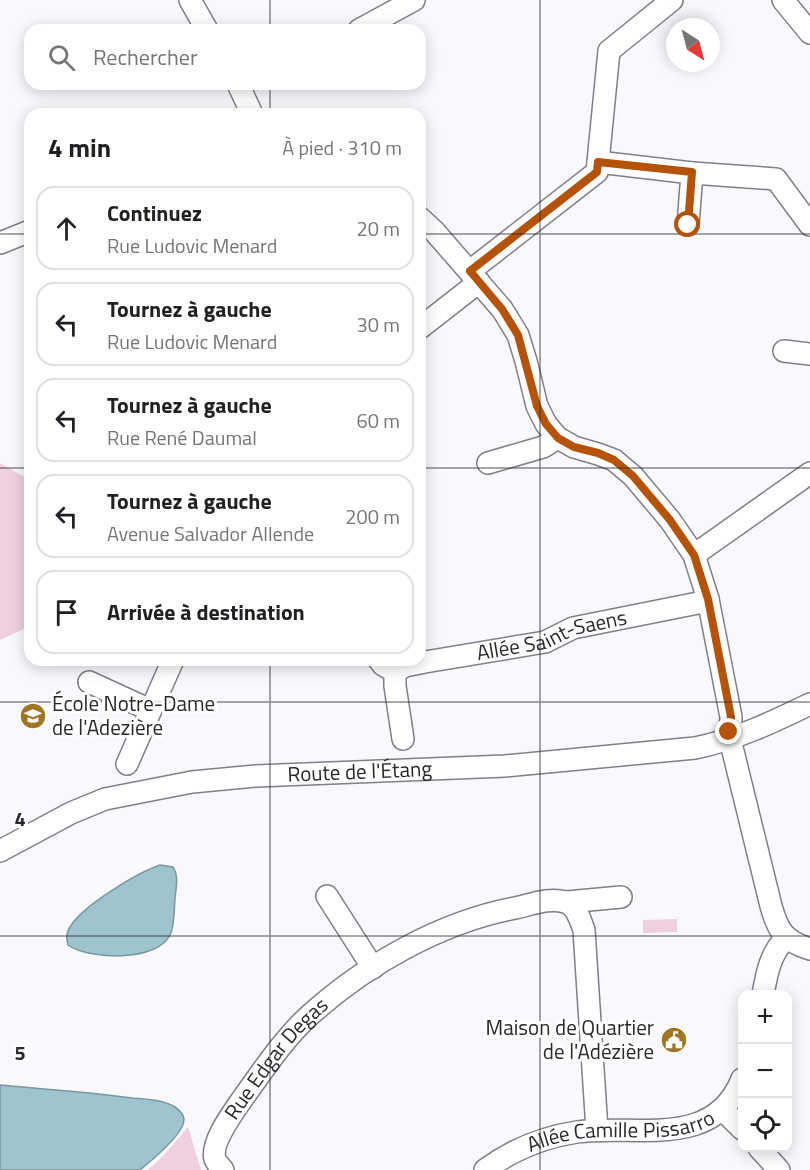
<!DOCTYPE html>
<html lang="fr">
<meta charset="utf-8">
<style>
body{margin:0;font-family:"Titillium Web",sans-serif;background:#f2f2f2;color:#202124}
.controls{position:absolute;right:18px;bottom:18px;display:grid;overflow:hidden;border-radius:12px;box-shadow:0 3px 15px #0003}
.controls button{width:54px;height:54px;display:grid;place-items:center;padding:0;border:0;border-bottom:2px solid #e0e0e0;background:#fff;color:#202124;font:30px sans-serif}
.compass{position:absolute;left:666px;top:18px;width:54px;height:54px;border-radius:50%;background:#fff;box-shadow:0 3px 15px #0003;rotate:144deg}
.stop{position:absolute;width:18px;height:18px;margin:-14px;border:4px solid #b45309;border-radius:50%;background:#fff}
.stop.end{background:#b45309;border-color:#fff;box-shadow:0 2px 6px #0008}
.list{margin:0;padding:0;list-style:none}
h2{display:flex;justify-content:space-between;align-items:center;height:78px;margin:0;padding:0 24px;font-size:26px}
h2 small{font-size:20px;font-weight:400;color:#757577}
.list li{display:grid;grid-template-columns:39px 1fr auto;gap:18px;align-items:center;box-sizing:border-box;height:84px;margin:0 12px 12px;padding:0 12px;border:2px solid #e0e0e0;border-radius:18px}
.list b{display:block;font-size:22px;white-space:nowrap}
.list p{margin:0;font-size:20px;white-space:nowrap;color:#757577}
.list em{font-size:20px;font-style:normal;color:#757577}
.icon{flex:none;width:33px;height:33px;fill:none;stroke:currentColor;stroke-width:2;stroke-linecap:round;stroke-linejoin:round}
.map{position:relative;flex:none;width:810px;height:1170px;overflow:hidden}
.search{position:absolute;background:#fff;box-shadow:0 3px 15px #0003;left:24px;top:24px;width:402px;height:66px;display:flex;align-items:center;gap:15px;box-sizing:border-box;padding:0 21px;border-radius:18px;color:#757577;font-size:22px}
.panel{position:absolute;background:#fff;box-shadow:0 3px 15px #0003;left:24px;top:108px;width:402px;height:558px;border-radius:18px}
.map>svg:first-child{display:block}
</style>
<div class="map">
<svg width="810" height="1170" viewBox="0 0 810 1170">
<rect width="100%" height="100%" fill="#f9f9fd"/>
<!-- green -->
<path fill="#eed0e0" d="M0,463L30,480V626L0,640Z
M677,919V932L643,933V920Z
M188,1127L201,1170H148L162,1157Z"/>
<!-- water -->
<path fill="#9ec4ce" stroke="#7b969e" stroke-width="1.5" d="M160,865L173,867C179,876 176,888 175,898C174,909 175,925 170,935C157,962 89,960 68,945C66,938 66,933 70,927C82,906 137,873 160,865Z
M0,1085C44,1089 89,1092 132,1098C144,1099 158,1099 169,1104C175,1106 183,1112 184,1119C185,1134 151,1161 140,1170H0Z"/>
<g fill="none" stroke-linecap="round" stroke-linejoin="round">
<defs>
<g id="minor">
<path d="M190,0L207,30"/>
<path d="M783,0L810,33"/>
<path d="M359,30L414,0"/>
<path d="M238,84L252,114"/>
<path d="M598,162L692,173L688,225"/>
<path d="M692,173L776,179L810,225"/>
<path d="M420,218L434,231L502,309L518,335L526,361L537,406L546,424L558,438L574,447L598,454L614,460L633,476L670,520L694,555L708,599L731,717L730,739L771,906C778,931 784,941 810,949"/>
<path d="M0,243L30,231"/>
<path d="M470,271L597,172L609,51L672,0"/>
<path d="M420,328L479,282"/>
<path d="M784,351L810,354"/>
<path d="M488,463L543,447L558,438"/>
<path d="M694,555L810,473"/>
<path d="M379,660L383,665L395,672V686L403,739"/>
<path id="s1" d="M395,672L405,666L425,662L545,642L573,628L698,603L708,599"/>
<path d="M89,682L150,710"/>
<path d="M127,764L173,660"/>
<path id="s2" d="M0,851L71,813L105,799L192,782L256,776L505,766L695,748C735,740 773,722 810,704"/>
<path d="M327,896L373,968"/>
<path d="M567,902L621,897"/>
<path d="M763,994C767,973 770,954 786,938"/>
<path d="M723,1110L742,1129"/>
<path d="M759,1148L779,1170"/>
<path id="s3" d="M223,1170C221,1167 216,1163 215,1159C210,1143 234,1111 243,1098C264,1069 284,1038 311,1014C367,964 441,922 515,908C530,905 550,897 565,902C577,905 580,920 584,930L597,1130"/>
<path id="s4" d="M485,1170C512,1150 544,1137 577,1132C637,1124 714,1150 742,1079"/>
</g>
</defs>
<!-- minor casing -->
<use href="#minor" stroke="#7e8089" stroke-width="24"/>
<!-- minor -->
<use href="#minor" stroke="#fff" stroke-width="21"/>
</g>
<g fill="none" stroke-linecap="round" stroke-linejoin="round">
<!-- route -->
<path stroke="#b45309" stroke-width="8" d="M688,225L692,172L598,162L597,172L470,271L502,309L518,335L537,406L546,424L558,438L574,447L598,453L614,460L633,476L670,520L694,555L708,599L731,717L729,732"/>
</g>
<!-- grid -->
<path fill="none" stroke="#29292d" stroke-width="1.5" stroke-opacity="0.55" d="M270,0V30M540,0V1170M270,84V114M0,234H30M420,234H810M0,468H30M420,468H810M270,660V1170M0,702H810M0,936H810"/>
<!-- icons -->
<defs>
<symbol id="school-disc" viewBox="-11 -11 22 22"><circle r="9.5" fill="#9e7624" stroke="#fff"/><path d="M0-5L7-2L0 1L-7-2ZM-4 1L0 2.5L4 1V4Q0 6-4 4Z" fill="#fff"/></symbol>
<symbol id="civic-disc" viewBox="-11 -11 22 22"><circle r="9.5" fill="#9e7624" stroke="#fff"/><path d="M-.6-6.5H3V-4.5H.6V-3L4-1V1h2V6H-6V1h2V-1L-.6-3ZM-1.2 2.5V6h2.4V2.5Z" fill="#fff"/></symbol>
</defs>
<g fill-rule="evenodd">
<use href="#school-disc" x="18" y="701" width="30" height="30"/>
<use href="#civic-disc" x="659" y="1025" width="30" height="30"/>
</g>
<g text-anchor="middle" stroke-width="6" stroke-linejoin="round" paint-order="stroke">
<!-- street labels -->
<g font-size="21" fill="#29292d" stroke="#fff">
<text dy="7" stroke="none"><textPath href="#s1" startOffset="162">Allée Saint-Saens</textPath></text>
<text dy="7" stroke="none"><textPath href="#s2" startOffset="374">Route de l'Étang</textPath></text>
<text dy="7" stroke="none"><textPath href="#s3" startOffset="134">Rue Edgar Degas</textPath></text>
<text dy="7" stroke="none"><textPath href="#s4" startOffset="144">Allée Camille Pissarro</textPath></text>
</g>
<!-- poi labels -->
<g font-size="21" fill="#29292d" stroke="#fff" text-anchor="start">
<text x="52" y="711">École Notre-Dame<tspan x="52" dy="24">de l'Adezière</tspan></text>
<text x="654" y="1035" text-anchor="end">Maison de Quartier<tspan x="654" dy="24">de l'Adézière</tspan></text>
</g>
</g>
<g font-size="20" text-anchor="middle" font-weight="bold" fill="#29292d" stroke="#fff" stroke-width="6" stroke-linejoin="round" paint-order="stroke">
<text x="20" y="826">4</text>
<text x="20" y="1060">5</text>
</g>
</svg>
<div class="controls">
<button>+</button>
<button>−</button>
<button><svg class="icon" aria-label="locate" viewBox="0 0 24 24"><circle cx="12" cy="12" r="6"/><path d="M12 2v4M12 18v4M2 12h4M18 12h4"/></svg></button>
</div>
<svg class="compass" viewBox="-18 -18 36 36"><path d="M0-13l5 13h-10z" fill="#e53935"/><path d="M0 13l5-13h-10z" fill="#757577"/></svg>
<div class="stop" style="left:688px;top:225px"></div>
<div class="stop end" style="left:729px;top:732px"></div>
<div class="search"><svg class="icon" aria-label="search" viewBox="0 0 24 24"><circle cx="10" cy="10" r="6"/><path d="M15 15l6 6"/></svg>Rechercher</div>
<section class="panel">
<h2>4 min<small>À pied · 310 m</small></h2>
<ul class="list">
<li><svg class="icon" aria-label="ahead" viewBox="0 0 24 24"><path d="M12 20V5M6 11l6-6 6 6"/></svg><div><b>Continuez</b><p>Rue Ludovic Menard</p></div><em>20 m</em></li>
<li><svg class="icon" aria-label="left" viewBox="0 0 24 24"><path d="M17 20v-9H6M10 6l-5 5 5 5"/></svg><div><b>Tournez à gauche</b><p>Rue Ludovic Menard</p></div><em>30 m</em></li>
<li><svg class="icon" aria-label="left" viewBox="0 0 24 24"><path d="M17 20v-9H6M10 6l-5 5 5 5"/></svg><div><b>Tournez à gauche</b><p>Rue René Daumal</p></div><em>60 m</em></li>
<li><svg class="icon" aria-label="left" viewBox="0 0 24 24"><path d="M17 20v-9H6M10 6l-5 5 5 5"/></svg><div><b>Tournez à gauche</b><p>Avenue Salvador Allende</p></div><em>200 m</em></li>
<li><svg class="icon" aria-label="arrive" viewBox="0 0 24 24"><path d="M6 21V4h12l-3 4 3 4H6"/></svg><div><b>Arrivée à destination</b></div></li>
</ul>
</section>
</div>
